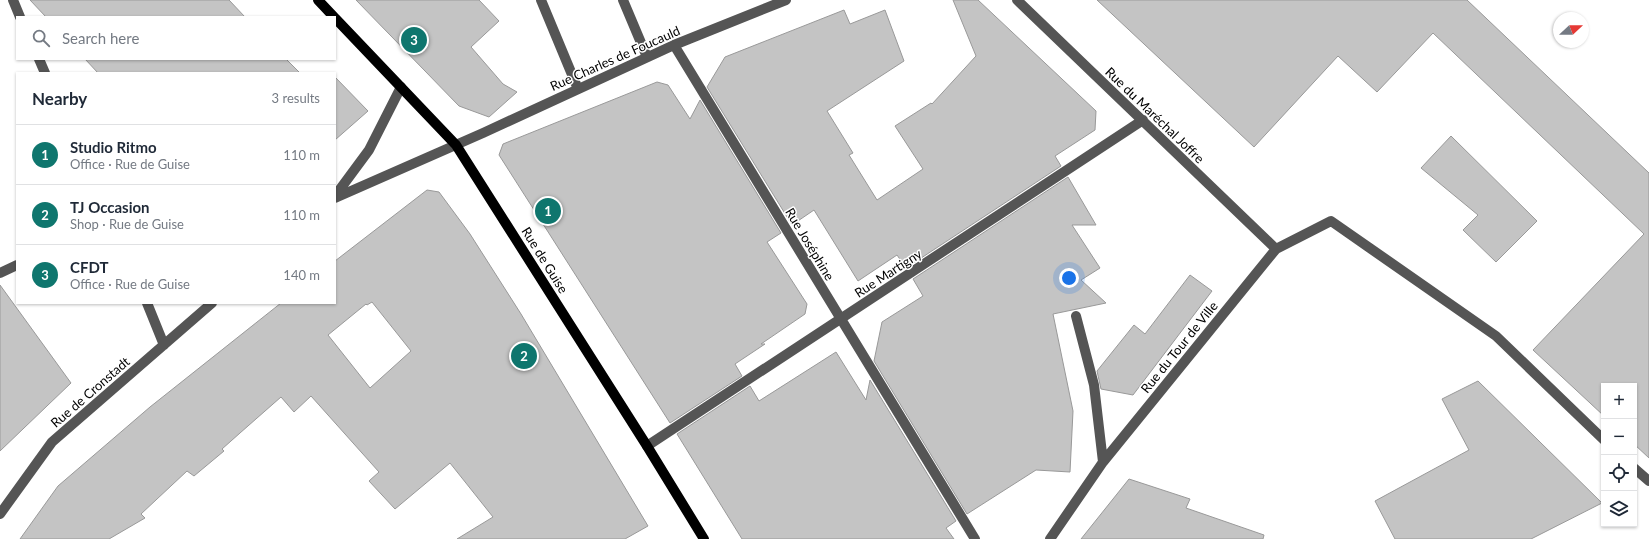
<!DOCTYPE html>
<meta charset="utf-8">
<style>
body{margin:0;font-family:Lato,sans-serif;background:#f2f2f3;color:#1f2937}
.controls{position:absolute;right:12px;bottom:12px;display:grid;overflow:hidden;border-radius:0px;box-shadow:0 1px 3px #0004}
.controls button{width:36px;height:36px;display:grid;place-items:center;padding:0;border:0;border-bottom:1px solid #e0e1e3;background:#fff;color:#1f2937;font:20px sans-serif}
.compass{position:absolute;left:1553px;top:12px;width:36px;height:36px;border-radius:50%;background:#fff;box-shadow:0 1px 3px #0004;rotate:68deg}
.you{position:absolute;left:1069px;top:278px;width:14px;height:14px;margin:-10px;border:3px solid #fff;border-radius:50%;background:#1a73e8;box-shadow:0 0 0 6px #1a73e833}
.badge{display:grid;place-items:center;width:26px;height:26px;border-radius:50%;background:#0f766e;color:#fff;font-size:13px;font-weight:700}
.pin{position:absolute;translate:-50% -50%;border:2px solid #fff;box-shadow:0 1px 4px #0006}
.list{margin:0;padding:0;list-style:none}
h2{display:flex;justify-content:space-between;align-items:center;height:52px;margin:0;padding:0 16px;font-size:17px}
h2 small{font-size:13px;font-weight:400;color:#747a83}
.list li{display:grid;grid-template-columns:26px 1fr auto;gap:12px;align-items:center;box-sizing:border-box;height:60px;padding:0 16px;border-top:1px solid #e0e1e3}
.list b{display:block;font-size:15px;white-space:nowrap}
.list p{margin:0;font-size:13px;white-space:nowrap;color:#747a83}
.list em{font-size:13px;font-style:normal;color:#747a83}
.icon{flex:none;width:22px;height:22px;fill:none;stroke:currentColor;stroke-width:2;stroke-linecap:round;stroke-linejoin:round}
.map{position:relative;flex:none;width:1649px;height:539px;overflow:hidden}
.search{position:absolute;background:#fff;box-shadow:0 1px 3px #0004;left:16px;top:16px;width:320px;height:44px;display:flex;align-items:center;gap:10px;box-sizing:border-box;padding:0 14px;border-radius:0px;color:#747a83;font-size:15px}
.panel{position:absolute;background:#fff;box-shadow:0 1px 3px #0004;left:16px;top:72px;width:320px;height:232px;border-radius:0px}
.map>svg:first-child{display:block}
</style>
<div class="map">
<svg width="1649" height="539" viewBox="0 0 1649 539">
<rect width="100%" height="100%" fill="#fff"/>
<!-- building -->
<path fill="#c4c4c4" stroke="#999" fill-rule="evenodd" d="M30,0H229L245,17H46Z
M356,0H479L499,21L471,47L503,84L517,92L489,117L459,106Z
M953,0H978L1096,111L1095,130L1055,156L1061,166L906,268L897,255L858,281L814,210L792,225L707,87L725,57L844,10L850,24L885,10L904,61L827,111L853,153L849,155L877,200L923,169L895,126L931,103L932,104L976,56Z
M1097,0H1467L1649,173V458L1634,444V386H1604V416L1533,350L1644,234L1433,33L1377,92L1338,56L1254,147Z
M85,59H286L300,73H98Z
M335,77L368,111L335,140Z
M657,82L668,85L690,119L700,100L781,233L767,242L807,304L805,314L761,344H765L735,364L742,376L670,423L499,155L503,144Z
M1451,136L1537,221L1496,262L1463,230L1478,215L1421,168Z
M1068,177L1096,225H1072L1100,268L1081,280L1106,303L1053,314L1073,411L1070,472L1036,470L967,514L874,361L882,322L923,296L913,279Z
M427,190L439,192L470,234L521,314L648,526L625,539H457L493,517L450,463L395,509L369,481L379,472L311,396L294,412L281,397L240,433L222,449L224,451L194,476L187,471L141,514L145,518L109,539H20L58,486L150,407L281,303H335V261ZM372,302L411,351L370,388L328,335L366,304L367,305Z
M1190,275L1212,291L1133,395L1101,389L1097,371L1134,325L1145,334Z
M0,285L71,383L0,451Z
M836,352L866,400L870,380L956,521L946,528L954,539H742L677,434L750,386L759,401Z
M1478,381L1602,503L1531,539H1395L1375,501L1469,450L1442,399Z
M1129,479L1190,499L1186,508L1264,535L1263,539H1081Z"/>
<g fill="none" stroke-linecap="round" stroke-linejoin="round">
<!-- minor -->
<path stroke="#555" stroke-width="10" d="M13,0L20,17
M541,0L578,89
M623,0L647,57
M1017,0L1276,249
M674,45L975,539
M39,59L45,73
M335,196L369,150L401,87
M335,198L483,133L674,45L786,0
M0,273L17,265
M147,303L164,345
M1076,316L1094,385L1103,462
M647,446L1143,120
M1634,468L1649,481
M0,514L52,442L212,303
M1050,539L1103,462L1276,249L1331,221L1496,336L1604,440"/>
<!-- major -->
<path stroke="#000" stroke-width="10" d="M318,0L334,17
M335,18L456,145L647,446L704,539"/>
</g>
<g text-anchor="middle" stroke-width="3" stroke-linejoin="round" paint-order="stroke">
<!-- street labels -->
<g font-size="13" fill="#000" stroke="#fff">
<text transform="translate(615 58) rotate(-24)" y="5">Rue Charles de Foucauld</text>
<text transform="translate(1155 115) rotate(44)" y="5">Rue du Maréchal Joffre</text>
<text transform="translate(810 244) rotate(59)" y="5">Rue Joséphine</text>
<text transform="translate(545 260) rotate(58)" y="5">Rue de Guise</text>
<text transform="translate(888 273) rotate(-33)" y="5">Rue Martigny</text>
<text transform="translate(1179 347) rotate(-51)" y="5">Rue du Tour de Ville</text>
<text transform="translate(90 392) rotate(-41)" y="5">Rue de Cronstadt</text>
</g>
</g>
</svg>
<div class="controls">
<button>+</button>
<button>−</button>
<button><svg class="icon" aria-label="locate" viewBox="0 0 24 24"><circle cx="12" cy="12" r="6"/><path d="M12 2v4M12 18v4M2 12h4M18 12h4"/></svg></button>
<button><svg class="icon" aria-label="layers" viewBox="0 0 24 24"><path d="M12 4l9 5-9 5-9-5zM3 14l9 5 9-5"/></svg></button>
</div>
<svg class="compass" viewBox="-18 -18 36 36"><path d="M0-13l5 13h-10z" fill="#e53935"/><path d="M0 13l5-13h-10z" fill="#747a83"/></svg>
<div class="you"></div>
<div class="pin badge" style="left:548px;top:211px">1</div>
<div class="pin badge" style="left:524px;top:356px">2</div>
<div class="pin badge" style="left:414px;top:40px">3</div>
<div class="search"><svg class="icon" aria-label="search" viewBox="0 0 24 24"><circle cx="10" cy="10" r="6"/><path d="M15 15l6 6"/></svg>Search here</div>
<section class="panel">
<h2>Nearby<small>3 results</small></h2>
<ul class="list">
<li><span class="badge">1</span><div><b>Studio Ritmo</b><p>Office · Rue de Guise</p></div><em>110 m</em></li>
<li><span class="badge">2</span><div><b>TJ Occasion</b><p>Shop · Rue de Guise</p></div><em>110 m</em></li>
<li><span class="badge">3</span><div><b>CFDT</b><p>Office · Rue de Guise</p></div><em>140 m</em></li>
</ul>
</section>
</div>
